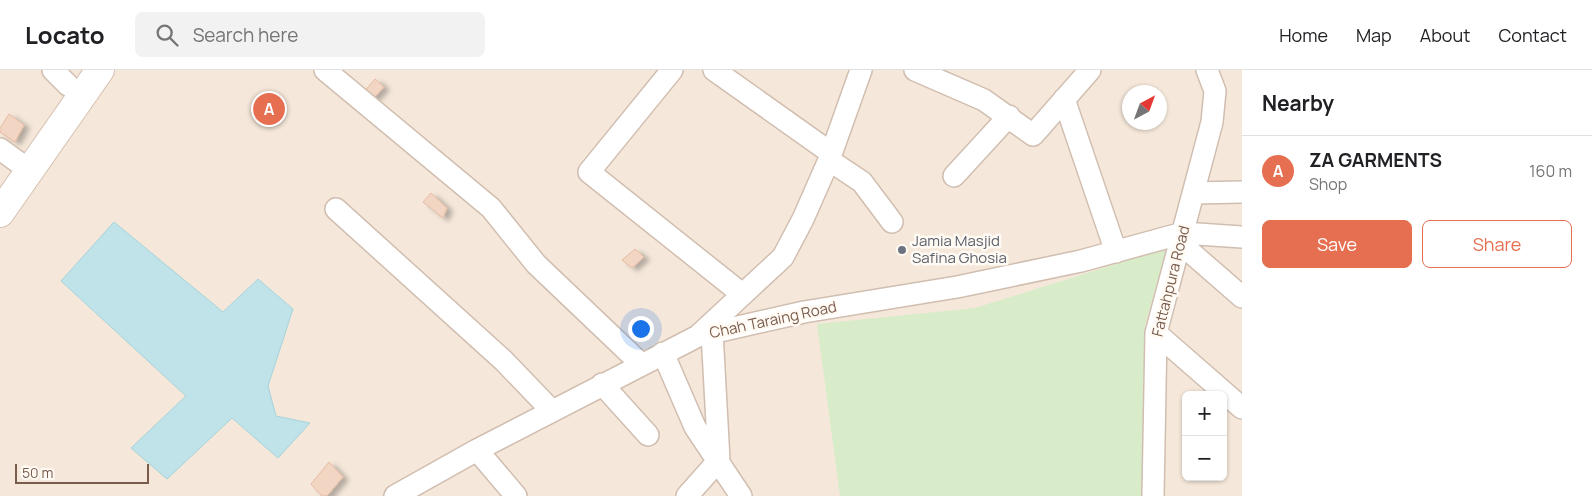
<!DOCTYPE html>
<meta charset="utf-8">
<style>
body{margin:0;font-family:Manrope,sans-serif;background:#f2f2f2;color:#202124}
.controls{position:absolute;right:15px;bottom:15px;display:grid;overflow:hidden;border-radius:8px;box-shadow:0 1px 4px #0004}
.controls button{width:45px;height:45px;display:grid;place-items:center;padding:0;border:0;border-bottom:1px solid #e0e0e0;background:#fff;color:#202124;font:25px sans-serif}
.compass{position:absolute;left:1122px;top:15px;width:45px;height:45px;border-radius:50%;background:#fff;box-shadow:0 1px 4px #0004;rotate:41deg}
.scale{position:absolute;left:15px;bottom:12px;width:134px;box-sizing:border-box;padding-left:5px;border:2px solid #7a5c4d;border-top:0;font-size:14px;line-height:18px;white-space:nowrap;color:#7a5c4d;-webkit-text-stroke:4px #fffaf3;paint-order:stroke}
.you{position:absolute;left:640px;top:258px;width:18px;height:18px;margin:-12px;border:4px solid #fff;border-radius:50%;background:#1a73e8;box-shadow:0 0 0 8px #1a73e833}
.badge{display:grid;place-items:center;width:32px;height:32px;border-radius:50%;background:#e76f51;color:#fff;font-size:16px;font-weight:700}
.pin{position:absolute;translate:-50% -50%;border:2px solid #fff;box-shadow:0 1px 5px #0006}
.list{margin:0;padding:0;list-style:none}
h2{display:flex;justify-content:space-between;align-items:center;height:65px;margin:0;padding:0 20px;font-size:21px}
h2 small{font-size:16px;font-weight:400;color:#757577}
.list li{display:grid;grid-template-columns:32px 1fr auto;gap:15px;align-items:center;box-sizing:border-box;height:70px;padding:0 20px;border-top:1px solid #e0e0e0}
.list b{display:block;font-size:19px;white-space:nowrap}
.list p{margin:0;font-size:16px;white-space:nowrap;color:#757577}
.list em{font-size:16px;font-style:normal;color:#757577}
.actions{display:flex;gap:10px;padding:15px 20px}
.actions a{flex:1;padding:11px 0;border:1px solid #e76f51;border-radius:8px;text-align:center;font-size:18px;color:#e76f51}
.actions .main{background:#e76f51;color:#fff}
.icon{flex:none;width:28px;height:28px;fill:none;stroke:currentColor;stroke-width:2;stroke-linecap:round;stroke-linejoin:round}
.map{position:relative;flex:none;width:1242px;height:426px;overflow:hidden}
header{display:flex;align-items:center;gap:30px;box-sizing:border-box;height:70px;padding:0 25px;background:#fff;border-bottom:1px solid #e0e0e0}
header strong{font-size:24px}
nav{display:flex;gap:28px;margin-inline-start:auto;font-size:18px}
.search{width:350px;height:45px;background:#f2f2f2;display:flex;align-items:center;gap:12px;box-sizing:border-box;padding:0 18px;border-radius:8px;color:#757577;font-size:19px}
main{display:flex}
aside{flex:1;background:#fff}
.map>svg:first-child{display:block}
</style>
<header>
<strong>Locato</strong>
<div class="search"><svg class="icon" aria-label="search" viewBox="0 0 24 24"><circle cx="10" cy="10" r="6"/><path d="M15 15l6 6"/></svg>Search here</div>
<nav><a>Home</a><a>Map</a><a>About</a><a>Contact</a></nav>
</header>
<main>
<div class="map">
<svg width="1242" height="426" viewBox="0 0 1242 426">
<defs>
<filter id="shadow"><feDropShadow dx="5.5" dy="3" stdDeviation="2.5" flood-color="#0004"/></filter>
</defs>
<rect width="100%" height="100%" fill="#fdf6ec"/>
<!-- residential -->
<path fill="#f5e8da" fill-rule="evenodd" d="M0,0H1242V426H0ZM1130,22H1160V52H1130ZM1186,325H1223V407H1186Z"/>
<!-- green -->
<path fill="#d8ecc9" d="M1167,178L1145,255V426H840L817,254L975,238Z"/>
<!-- water -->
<path fill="#bfe3e8" stroke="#a5d3da" d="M114,152L223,242L258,209L293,239L268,316L276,346L310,353L278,388L232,348L167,409L131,378L186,326L61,211Z"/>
<!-- building -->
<path fill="#f3d5c3" stroke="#e6bba3" filter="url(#shadow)" d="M375,9L384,17L371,31L362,24Z
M9,44L24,55L15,72L0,62V58Z
M431,123L447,138L443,148L423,132Z
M635,179L644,187L632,198L622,190Z
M329,392L343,407L327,426H322L311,414Z"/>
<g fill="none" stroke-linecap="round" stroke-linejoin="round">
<defs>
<path id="street" d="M53,0L68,15
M325,0L491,138L536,194L641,294
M672,0L589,102L742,224
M714,0L831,83
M915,0L984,30L1033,65L1090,0
M1064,29L1116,182
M0,79L18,92
M829,90L862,112L892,152
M954,106L1009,46
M1194,123L1242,122
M336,139L504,291L552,341
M1180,173L1242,227
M1156,263L1242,338
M699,265L783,187L803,149L829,90L861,0
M663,283L695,357L741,426
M602,314L648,365
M477,380L516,426
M395,426L477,380L698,266L804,242L957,217L1081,191L1183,163L1242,167
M687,426L719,390L712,262
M1153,426L1156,263L1212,52L1215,21L1207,0"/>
<path id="secondary" d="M0,143L100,0"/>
</defs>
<!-- street casing -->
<use href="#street" stroke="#d1beb0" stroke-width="24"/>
<!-- secondary casing -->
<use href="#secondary" stroke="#d6c0b0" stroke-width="30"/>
<!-- street -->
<use href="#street" stroke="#fff" stroke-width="21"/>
<!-- secondary -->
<use href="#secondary" stroke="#fff" stroke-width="28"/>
</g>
<!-- markers -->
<circle fill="#6b7280" stroke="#fffaf3" stroke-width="2" cx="902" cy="180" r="5"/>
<g text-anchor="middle" stroke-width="5" stroke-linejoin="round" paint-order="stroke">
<!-- worship labels -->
<g font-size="15" fill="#5b616d" stroke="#fffaf3" text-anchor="start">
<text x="912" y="176">Jamia Masjid<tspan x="912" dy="17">Safina Ghosia</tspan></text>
</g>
<!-- street labels -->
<g font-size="15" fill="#7a5c4d" stroke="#fffaf3">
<text transform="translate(1171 211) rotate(-76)" y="5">Fattahpura Road</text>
<text transform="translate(773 250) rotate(-12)" y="5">Chah Taraing Road</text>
</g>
</g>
</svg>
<div class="controls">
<button>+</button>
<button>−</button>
</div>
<svg class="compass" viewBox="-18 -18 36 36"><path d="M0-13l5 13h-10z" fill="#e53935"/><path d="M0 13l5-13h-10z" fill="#757577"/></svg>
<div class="scale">50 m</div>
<div class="you"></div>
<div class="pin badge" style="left:269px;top:39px">A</div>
</div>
<aside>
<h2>Nearby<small></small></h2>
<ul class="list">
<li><span class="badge">A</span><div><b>ZA GARMENTS</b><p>Shop</p></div><em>160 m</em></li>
</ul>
<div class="actions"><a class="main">Save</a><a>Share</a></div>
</aside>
</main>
